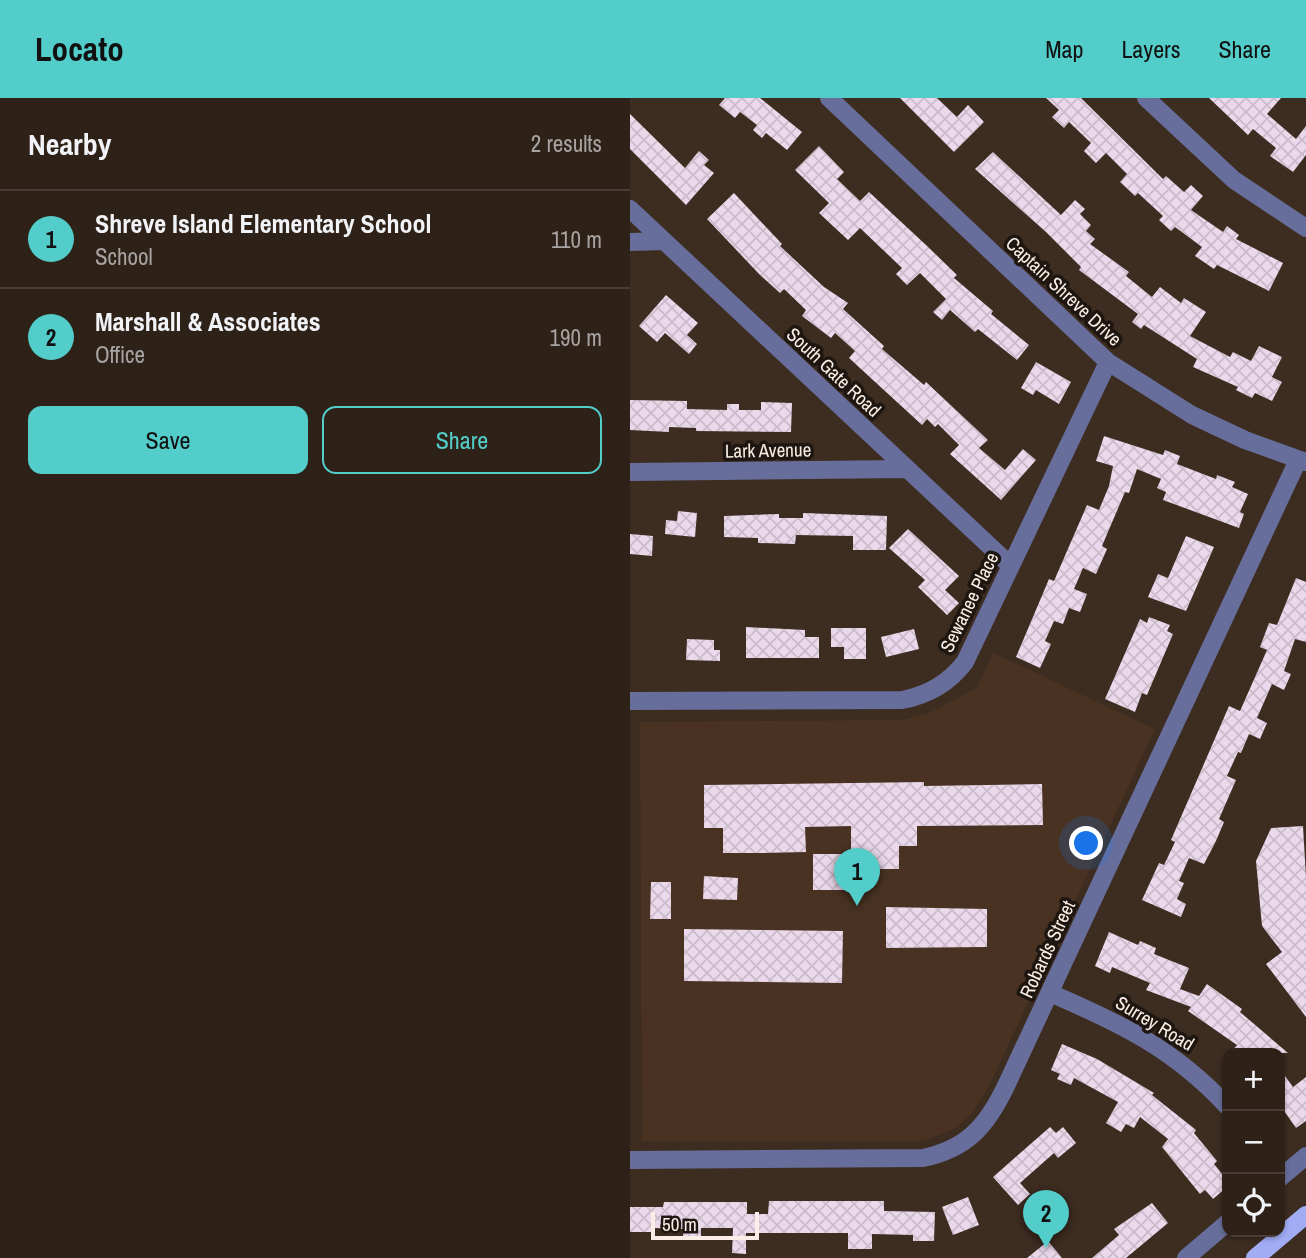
<!DOCTYPE html>
<meta charset="utf-8">
<style>
body{margin:0;font-family:"Archivo Narrow",sans-serif;background:#3a2e25;color:#f1f3f6}
.controls{position:absolute;right:21px;bottom:21px;display:grid;overflow:hidden;border-radius:14px;box-shadow:0 2px 5px #0004}
.controls button{width:63px;height:63px;display:grid;place-items:center;padding:0;border:0;border-bottom:2px solid #493e37;background:#2e2118;color:#f1f3f6;font:35px sans-serif}
.scale{position:absolute;left:21px;bottom:18px;width:108px;box-sizing:border-box;padding-left:7px;border:4px solid #faeee6;border-top:0;font-size:19px;line-height:24px;white-space:nowrap;color:#faeee6;-webkit-text-stroke:5px #1e1611;paint-order:stroke}
.you{position:absolute;left:457px;top:746px;width:24px;height:24px;margin:-18px;border:5px solid #fff;border-radius:50%;background:#1a73e8;box-shadow:0 0 0 10px #1a73e833}
.badge{display:grid;place-items:center;width:46px;height:46px;border-radius:50%;background:#53cdc9;color:#111;font-size:23px;font-weight:700}
.pin{position:absolute;translate:-50% -58px;filter:drop-shadow(0 2px 4px #0008)}
.pin::after{content:'';position:absolute;top:37px;width:24px;height:21px;background:inherit;clip-path:polygon(0 0,100% 0,50% 100%)}
.list{margin:0;padding:0;list-style:none}
h2{display:flex;justify-content:space-between;align-items:center;height:91px;margin:0;padding:0 28px;font-size:30px}
h2 small{font-size:23px;font-weight:400;color:#a7a3a2}
.list li{display:grid;grid-template-columns:46px 1fr auto;gap:21px;align-items:center;box-sizing:border-box;height:98px;padding:0 28px;border-top:2px solid #493e37}
.list b{display:block;font-size:26px;white-space:nowrap}
.list p{margin:0;font-size:23px;white-space:nowrap;color:#a7a3a2}
.list em{font-size:23px;font-style:normal;color:#a7a3a2}
.actions{display:flex;gap:14px;padding:21px 28px}
.actions a{flex:1;padding:16px 0;border:2px solid #53cdc9;border-radius:14px;text-align:center;font-size:24px;color:#53cdc9}
.actions .main{background:#53cdc9;color:#111}
.icon{flex:none;width:38px;height:38px;fill:none;stroke:currentColor;stroke-width:2;stroke-linecap:round;stroke-linejoin:round}
.map{position:relative;flex:none;width:676px;height:1160px;overflow:hidden}
header{display:flex;align-items:center;gap:42px;box-sizing:border-box;height:98px;padding:0 35px;background:#53cdc9;color:#111}
header strong{font-size:33px}
nav{display:flex;gap:38px;margin-inline-start:auto;font-size:24px}
main{display:flex}
aside{flex:1;background:#2e2118}
.map>svg:first-child{display:block}
</style>
<header>
<strong>Locato</strong>
<nav><a>Map</a><a>Layers</a><a>Share</a></nav>
</header>
<main>
<aside>
<h2>Nearby<small>2 results</small></h2>
<ul class="list">
<li><span class="badge">1</span><div><b>Shreve Island Elementary School</b><p>School</p></div><em>110 m</em></li>
<li><span class="badge">2</span><div><b>Marshall &amp; Associates</b><p>Office</p></div><em>190 m</em></li>
</ul>
<div class="actions"><a class="main">Save</a><a>Share</a></div>
</aside>
<div class="map">
<svg width="676" height="1160" viewBox="0 0 676 1160">
<defs>
<pattern id="building-cross-hatch" width="8" height="8" patternUnits="userSpaceOnUse" patternTransform="scale(1.75)"><rect width="8" height="8" fill="#ead8eb"/><path d="M0 0l8 8M0 8l8-8" fill="none" stroke="#cabbca"/></pattern>
</defs>
<rect width="100%" height="100%" fill="#3d2c20"/>
<!-- built -->
<path fill="#493222" d="M363,555L525,631L360,986L342,1015L326,1030L294,1043H12L10,624L273,622L299,615L347,590Z"/>
<!-- building -->
<path fill="url(#building-cross-hatch)" d="M95,0H130L172,34L157,52L136,35L132,40L123,32L127,27L110,14L105,20L89,7Z
M270,0H307L327,19L338,7L354,24L324,54Z
M416,0H451L533,81L536,78L554,94L561,87L573,98L561,112L593,134L597,128L609,137L606,141L653,165L639,193L587,167L584,171L565,158L572,149L545,129L541,133L529,122L533,118L508,95L505,98L490,84L497,76L476,55L466,65L454,53L461,45L439,24L434,30L422,19L429,12Z
M579,0H651L637,16L666,41L676,28V57L663,74L640,58L646,50L623,31L618,37Z
M0,16L55,70L69,53L79,62L74,67L84,75L56,107L0,51Z
M189,48L214,74L207,81L230,103L239,94L296,147L327,177L324,180L363,213L361,216L399,247L387,262L348,231L345,234L320,212L312,222L303,214L316,201L290,175L277,187L266,176L272,170L230,130L218,142L189,115L199,105L165,72Z
M363,54L431,117L445,102L455,111L450,116L461,127L456,133L465,141L460,146L499,174L496,178L522,199L530,189L551,205L554,200L576,214L560,238L600,259L603,254L621,263L629,248L652,259L642,279L652,284L642,303L625,295L622,300L606,292L608,289L563,269L567,261L514,227L511,231L502,224L508,216L449,172L451,169L416,134L345,71Z
M104,95L152,146L150,148L194,189L218,205L213,211L254,248L252,251L294,287L296,284L358,342L349,350L375,372L393,351L406,362L371,402L320,356L329,347L308,326L305,329L297,321L292,327L219,260L225,253L205,235L201,240L172,218L176,212L154,191L150,195L130,177L77,121Z
M36,197L68,225L57,237L67,246L59,256L35,235L27,244L9,228Z
M406,264L441,284L429,306L406,292L403,297L391,290Z
M0,302L57,303V311L97,312V306H109V312H131V304L162,305L161,334L66,333V330L39,329V334L0,332Z
M474,338L533,357L535,352L550,358L547,366L586,381L587,377L605,384L602,389L618,396L610,414L614,416L609,430L533,402L536,394L527,390L531,381L507,371L499,395L495,394L472,448L477,451L466,476L453,470L444,491L457,496L450,514L439,510L433,526L424,523L415,543L421,546L410,570L386,559L419,481L424,483L457,407L469,412L479,388L483,368L466,363Z
M48,413L67,415L65,439L35,436L36,422L47,423Z
M173,415L257,418L256,452H223V438L166,437L165,446L128,445V440L94,439V418L149,416V420H173Z
M278,431L329,478L315,492L329,505L317,517L288,489L295,482L259,450Z
M0,436L23,438L22,458L0,456Z
M556,438L584,449L556,513L518,499L528,476L538,480Z
M666,480L676,484V544L665,541L654,573L661,576L654,592L642,586L627,620L637,625L630,641L619,636L611,655L608,654L597,678L606,682L589,721L594,724L586,743L574,766L559,760L549,783L554,785L547,801L556,806L551,819L512,802L529,765L534,767L545,744L541,742L599,608L610,613L637,552L630,549L639,525L647,527Z
M519,519L540,527L537,533L543,536L517,597L512,595L505,614L475,601L510,521L517,525Z
M116,529L175,532V539H189V560H116Z
M201,530H236V561H214V549H201Z
M284,531L289,551L256,559L251,539Z
M57,541L84,542V552H90V563L56,562Z
M294,684V688L412,686L413,727L287,728V748H269V771H234V777H216V792H183V756H221V728L175,729L176,754L129,755H93V730H74V687Z
M673,728L676,779V919L636,866L652,854L632,828L626,763L641,730Z
M74,778L108,780L107,802L73,801Z
M21,784H41V821H20Z
M256,809L357,811V849L256,850Z
M54,831L213,833L212,885L54,883Z
M479,834L508,847L510,843L526,850L524,856L559,870L550,891L569,898L577,886L612,911L610,914L658,955H600L607,947L558,913L561,909L516,892L520,885L482,869L480,875L465,868Z
M432,946L467,961L524,995L522,997L566,1032L564,1035L587,1063L584,1066L597,1082V1089L583,1101L575,1092L570,1096L532,1049L538,1041L510,1019L504,1030L496,1026L491,1034L476,1025L488,1004L444,980L441,987L427,981L430,976L421,972Z
M650,971L663,989L676,979V1023L666,1030L650,1007Z
M420,1029L426,1035L433,1029L446,1045L428,1060L424,1055L390,1085L400,1096L388,1107L363,1079Z
M338,1099L349,1127L323,1137L312,1109Z
M139,1103H254V1113L305,1114L304,1143H283V1137L242,1136V1151H218V1135H116V1156L102,1155L103,1130H71V1138H53V1131L25,1130V1134H0V1109H33L34,1104H117V1116H138Z
M522,1105L538,1125L496,1160H462L489,1137L484,1131Z
M418,1143L432,1160H397Z"/>
<g fill="none" stroke-linecap="round" stroke-linejoin="round">
<!-- minor -->
<path stroke="#676e9b" stroke-width="18" d="M199,0L478,264L562,317L615,342L676,364
M516,0L604,82L676,130
M0,111L381,468
M0,144L34,143
M0,374L276,371
M0,603L272,602C299,597 319,585 335,564L478,264
M420,895C490,925 544,951 597,1008
M0,1062L293,1060C336,1051 356,1029 375,990L668,362
M650,1080L676,1058
M556,1160L597,1125"/>
<!-- major -->
<path stroke="#a1acf5" stroke-width="18" d="M625,1160L676,1117"/>
</g>
<g text-anchor="middle" stroke-width="7" stroke-linejoin="round" paint-order="stroke">
<!-- street labels -->
<g font-size="19" fill="#faeee6" stroke="#1e1611">
<text transform="translate(434 193) rotate(43)" y="7">Captain Shreve Drive</text>
<text transform="translate(204 274) rotate(43)" y="7">South Gate Road</text>
<text transform="translate(138 352) rotate(-1)" y="7">Lark Avenue</text>
<text transform="translate(339 504) rotate(-64)" y="7">Sewanee Place</text>
<text transform="translate(417 851) rotate(-65)" y="7">Robards Street</text>
<text transform="translate(525 925) rotate(31)" y="7">Surrey Road</text>
</g>
</g>
</svg>
<div class="controls">
<button>+</button>
<button>−</button>
<button><svg class="icon" aria-label="locate" viewBox="0 0 24 24"><circle cx="12" cy="12" r="6"/><path d="M12 2v4M12 18v4M2 12h4M18 12h4"/></svg></button>
</div>
<div class="scale">50 m</div>
<div class="you"></div>
<div class="pin badge" style="left:227px;top:808px">1</div>
<div class="pin badge" style="left:416px;top:1150px">2</div>
</div>
</main>
